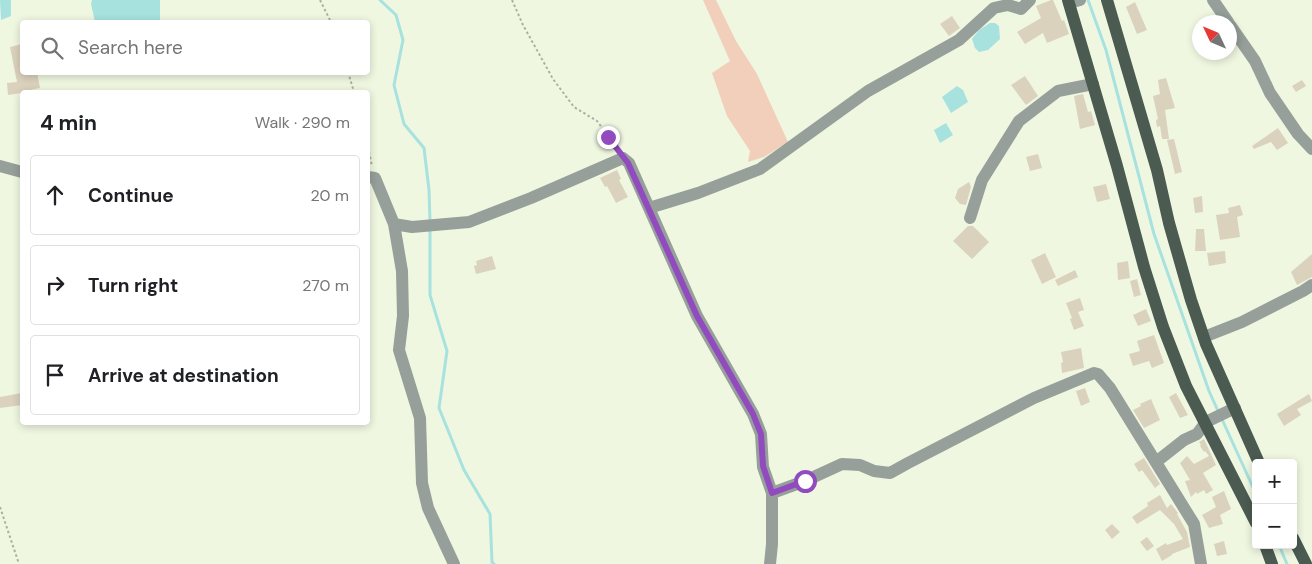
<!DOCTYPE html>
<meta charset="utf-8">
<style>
body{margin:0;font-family:"DM Sans",sans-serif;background:#f6f6f6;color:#202124}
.controls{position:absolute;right:15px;bottom:15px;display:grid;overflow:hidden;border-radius:5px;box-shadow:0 2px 8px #0003}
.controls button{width:45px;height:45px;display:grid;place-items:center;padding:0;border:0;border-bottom:1px solid #e0e0e0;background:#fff;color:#202124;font:25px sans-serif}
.compass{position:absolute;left:1192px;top:15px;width:45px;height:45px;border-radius:50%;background:#fff;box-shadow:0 2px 8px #0003;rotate:314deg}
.stop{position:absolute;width:15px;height:15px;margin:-11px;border:4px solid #914bbf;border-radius:50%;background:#fff}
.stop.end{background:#914bbf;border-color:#fff;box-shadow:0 1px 5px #0008}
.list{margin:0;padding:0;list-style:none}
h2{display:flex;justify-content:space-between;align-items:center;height:65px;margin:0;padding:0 20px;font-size:21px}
h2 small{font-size:16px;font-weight:400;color:#757577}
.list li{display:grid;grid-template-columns:32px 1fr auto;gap:15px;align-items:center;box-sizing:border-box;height:80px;margin:0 10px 10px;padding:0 10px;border:1px solid #e0e0e0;border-radius:5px}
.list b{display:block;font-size:19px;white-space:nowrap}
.list em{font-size:16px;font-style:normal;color:#757577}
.icon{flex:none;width:28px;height:28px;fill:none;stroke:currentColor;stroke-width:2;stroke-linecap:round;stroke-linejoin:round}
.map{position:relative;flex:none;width:1312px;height:564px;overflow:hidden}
.search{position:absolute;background:#fff;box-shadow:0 2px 8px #0003;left:20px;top:20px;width:350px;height:55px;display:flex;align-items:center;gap:12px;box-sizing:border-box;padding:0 18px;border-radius:5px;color:#757577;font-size:19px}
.panel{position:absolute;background:#fff;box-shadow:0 2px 8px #0003;left:20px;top:90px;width:350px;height:335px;border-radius:5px}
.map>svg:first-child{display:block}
</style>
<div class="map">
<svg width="1312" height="564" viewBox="0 0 1312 564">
<rect width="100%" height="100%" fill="#eff7e1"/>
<!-- green -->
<path fill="#f1cfbb" d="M703,0H716L736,41L757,74L788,142L764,157L748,162L750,151L727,116L712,73L730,61Z"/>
<!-- water -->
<path fill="#a7e2df" d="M0,0H11V16L1,20Z
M92,0H160V22H95L91,4Z
M990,23H995L999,26L1000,39L988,50L979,52L975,48L972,39L979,30Z
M957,86L963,90L968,102L951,113L942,97Z
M946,123L953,135L940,143L934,130Z"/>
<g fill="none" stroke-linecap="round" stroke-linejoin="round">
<!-- stream -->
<path stroke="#a7e2df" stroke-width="3" d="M380,0L396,15L403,40L394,85L404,124L424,148L429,190L430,221
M1088,0L1106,50L1154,234L1209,391L1218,411
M430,228V295L447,351L439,408L464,470L490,514L492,562L494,564
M1221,417L1256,494
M1279,545L1287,564"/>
</g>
<!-- building -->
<path fill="#dbd2bd" d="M1051,0H1053L1062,21L1064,20L1069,34L1047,43L1043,33L1025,44L1017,32L1041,18L1036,6Z
M1135,2L1147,30L1137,34L1126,7Z
M952,16L960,28L949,36L940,24Z
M22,44V72H37L40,88L25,91L26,92L22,93L8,95L7,83L17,82L10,47Z
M1025,76L1038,96L1026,105L1011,85Z
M1166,78L1175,108L1165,110L1169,139H1162L1160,126L1157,127L1156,120L1158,119L1153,96L1160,94L1158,80Z
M1302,80L1306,86L1296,92L1292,86Z
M1083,94L1088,112L1091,111L1095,125L1080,129L1074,96Z
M1278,128L1288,143L1277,150L1271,142L1254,149L1252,146Z
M1174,139L1182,172L1175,174L1167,140Z
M1038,154L1042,168L1030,171L1026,157Z
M617,170L621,179L619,180L628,197L616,203L607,186L605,187L600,178Z
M969,182L971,187L966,205L960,204L955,198L958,189Z
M1106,184L1110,199L1097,202L1093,187Z
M1202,196L1203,212L1195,213L1193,198Z
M1240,205L1243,215L1237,217L1240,237L1220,240L1216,215L1229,213L1228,208Z
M968,226H973L989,242L972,259L953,241Z
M1196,229H1204L1206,251H1195Z
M1225,251L1226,263L1209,266L1207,253Z
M1045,253L1056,277L1042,284L1031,260Z
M1312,254V277L1297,285L1291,272Z
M492,256L496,269L476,274L474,266L477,265L476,261Z
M1128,261L1130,278L1118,280L1117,263Z
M1075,270L1078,277L1058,286L1055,280Z
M1137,279L1141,295L1134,297L1130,281Z
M1080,298L1084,310L1078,312L1084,326L1074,330L1070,319L1072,318L1066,303Z
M1146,309L1151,321L1138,326L1133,315Z
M1154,335L1164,363L1152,368L1149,361L1133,366L1129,354L1140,351L1137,341Z
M1081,348L1084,368L1062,373L1061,363L1063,362L1061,352Z
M1085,388L1090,402L1081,406L1076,391Z
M22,393V405L0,408V397Z
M1176,393L1188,415L1180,418L1169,397Z
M1309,394L1312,401L1297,409L1301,415L1284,426L1277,414Z
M1151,399L1160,420L1144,428L1133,410L1141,406L1140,404Z
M1204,439L1216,465L1203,473L1213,490L1206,494L1204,490L1197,494L1196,492L1191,497L1185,481L1190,480L1180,463L1187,456L1194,464L1209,456L1205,451L1204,452L1200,446L1201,445L1199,442Z
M1144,458L1160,484L1155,488L1142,470L1139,472L1134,464Z
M1224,491L1231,509L1220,515L1223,524L1209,528L1202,515L1216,507L1212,497Z
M1160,495L1167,508L1171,504L1178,513L1177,514L1187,532L1190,547L1172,554V555L1162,561L1156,549L1166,543L1167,545L1183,539L1174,524L1160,510L1137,524L1132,517L1148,506L1147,503Z
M1112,524L1120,532L1112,539L1105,530Z
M1147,537L1154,546L1147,551L1140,542Z
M1224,541L1227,554L1217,556L1214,544Z"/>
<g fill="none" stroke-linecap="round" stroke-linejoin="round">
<!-- path -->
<path stroke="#abb1a0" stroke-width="2" stroke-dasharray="2.5 2.5" stroke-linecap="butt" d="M320,0L331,22
M512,0L523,25L553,79L574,107L597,121L618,149
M348,72L354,92
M368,147L372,166
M0,507L19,564"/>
<!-- minor -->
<path stroke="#969f99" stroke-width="12" d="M1213,0L1228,22
M1069,3L1080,0
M1230,25L1255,61L1270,93L1298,134L1312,149
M0,166L22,172
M368,177L375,178L394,224L402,271L403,316L399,350L420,418L422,483L428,508L454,564
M649,208L698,193L760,169L868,91L959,40L994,8L1008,5L1021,9L1030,0
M970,218L982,180L1019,121L1058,91L1093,84
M394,224L412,227L469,222L531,198L623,158L629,163L697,316L753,414L761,434L763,467L772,493V544L770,564
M1204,337L1242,322L1303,291L1312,285
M1156,462L1184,440L1197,434L1206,422L1235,408
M772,493L805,481L842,464L860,465L874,471L890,473L908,463L1034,398L1094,373L1098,374L1110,388L1194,524L1201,564"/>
<!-- major -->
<path stroke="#4b5b51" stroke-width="12" d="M1068,0L1117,166L1144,267L1163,327L1186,386L1256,523
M1107,0L1157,170L1169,223L1191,300L1206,344L1259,463
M1293,538L1306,564
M1265,545L1272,564"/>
</g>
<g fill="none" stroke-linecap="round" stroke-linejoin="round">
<!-- route -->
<path stroke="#914bbf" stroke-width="6" d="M608,137L628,163L697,316L753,414L761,434L763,466L772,493L805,481"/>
</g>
</svg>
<div class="controls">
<button>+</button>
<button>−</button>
</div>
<svg class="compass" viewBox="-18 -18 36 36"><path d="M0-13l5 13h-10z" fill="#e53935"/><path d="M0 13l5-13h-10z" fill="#757577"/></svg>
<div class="stop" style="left:805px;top:481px"></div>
<div class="stop end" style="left:608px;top:137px"></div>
<div class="search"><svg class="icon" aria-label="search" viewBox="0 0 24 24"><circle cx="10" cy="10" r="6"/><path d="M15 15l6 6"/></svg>Search here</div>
<section class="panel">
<h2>4 min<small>Walk · 290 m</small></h2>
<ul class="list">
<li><svg class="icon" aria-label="ahead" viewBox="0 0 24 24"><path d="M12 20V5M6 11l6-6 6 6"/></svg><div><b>Continue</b></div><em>20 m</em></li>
<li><svg class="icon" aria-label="right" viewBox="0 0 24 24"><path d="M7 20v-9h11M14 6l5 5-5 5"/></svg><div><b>Turn right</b></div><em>270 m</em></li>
<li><svg class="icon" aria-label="arrive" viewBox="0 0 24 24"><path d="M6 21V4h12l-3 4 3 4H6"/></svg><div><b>Arrive at destination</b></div></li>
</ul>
</section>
</div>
